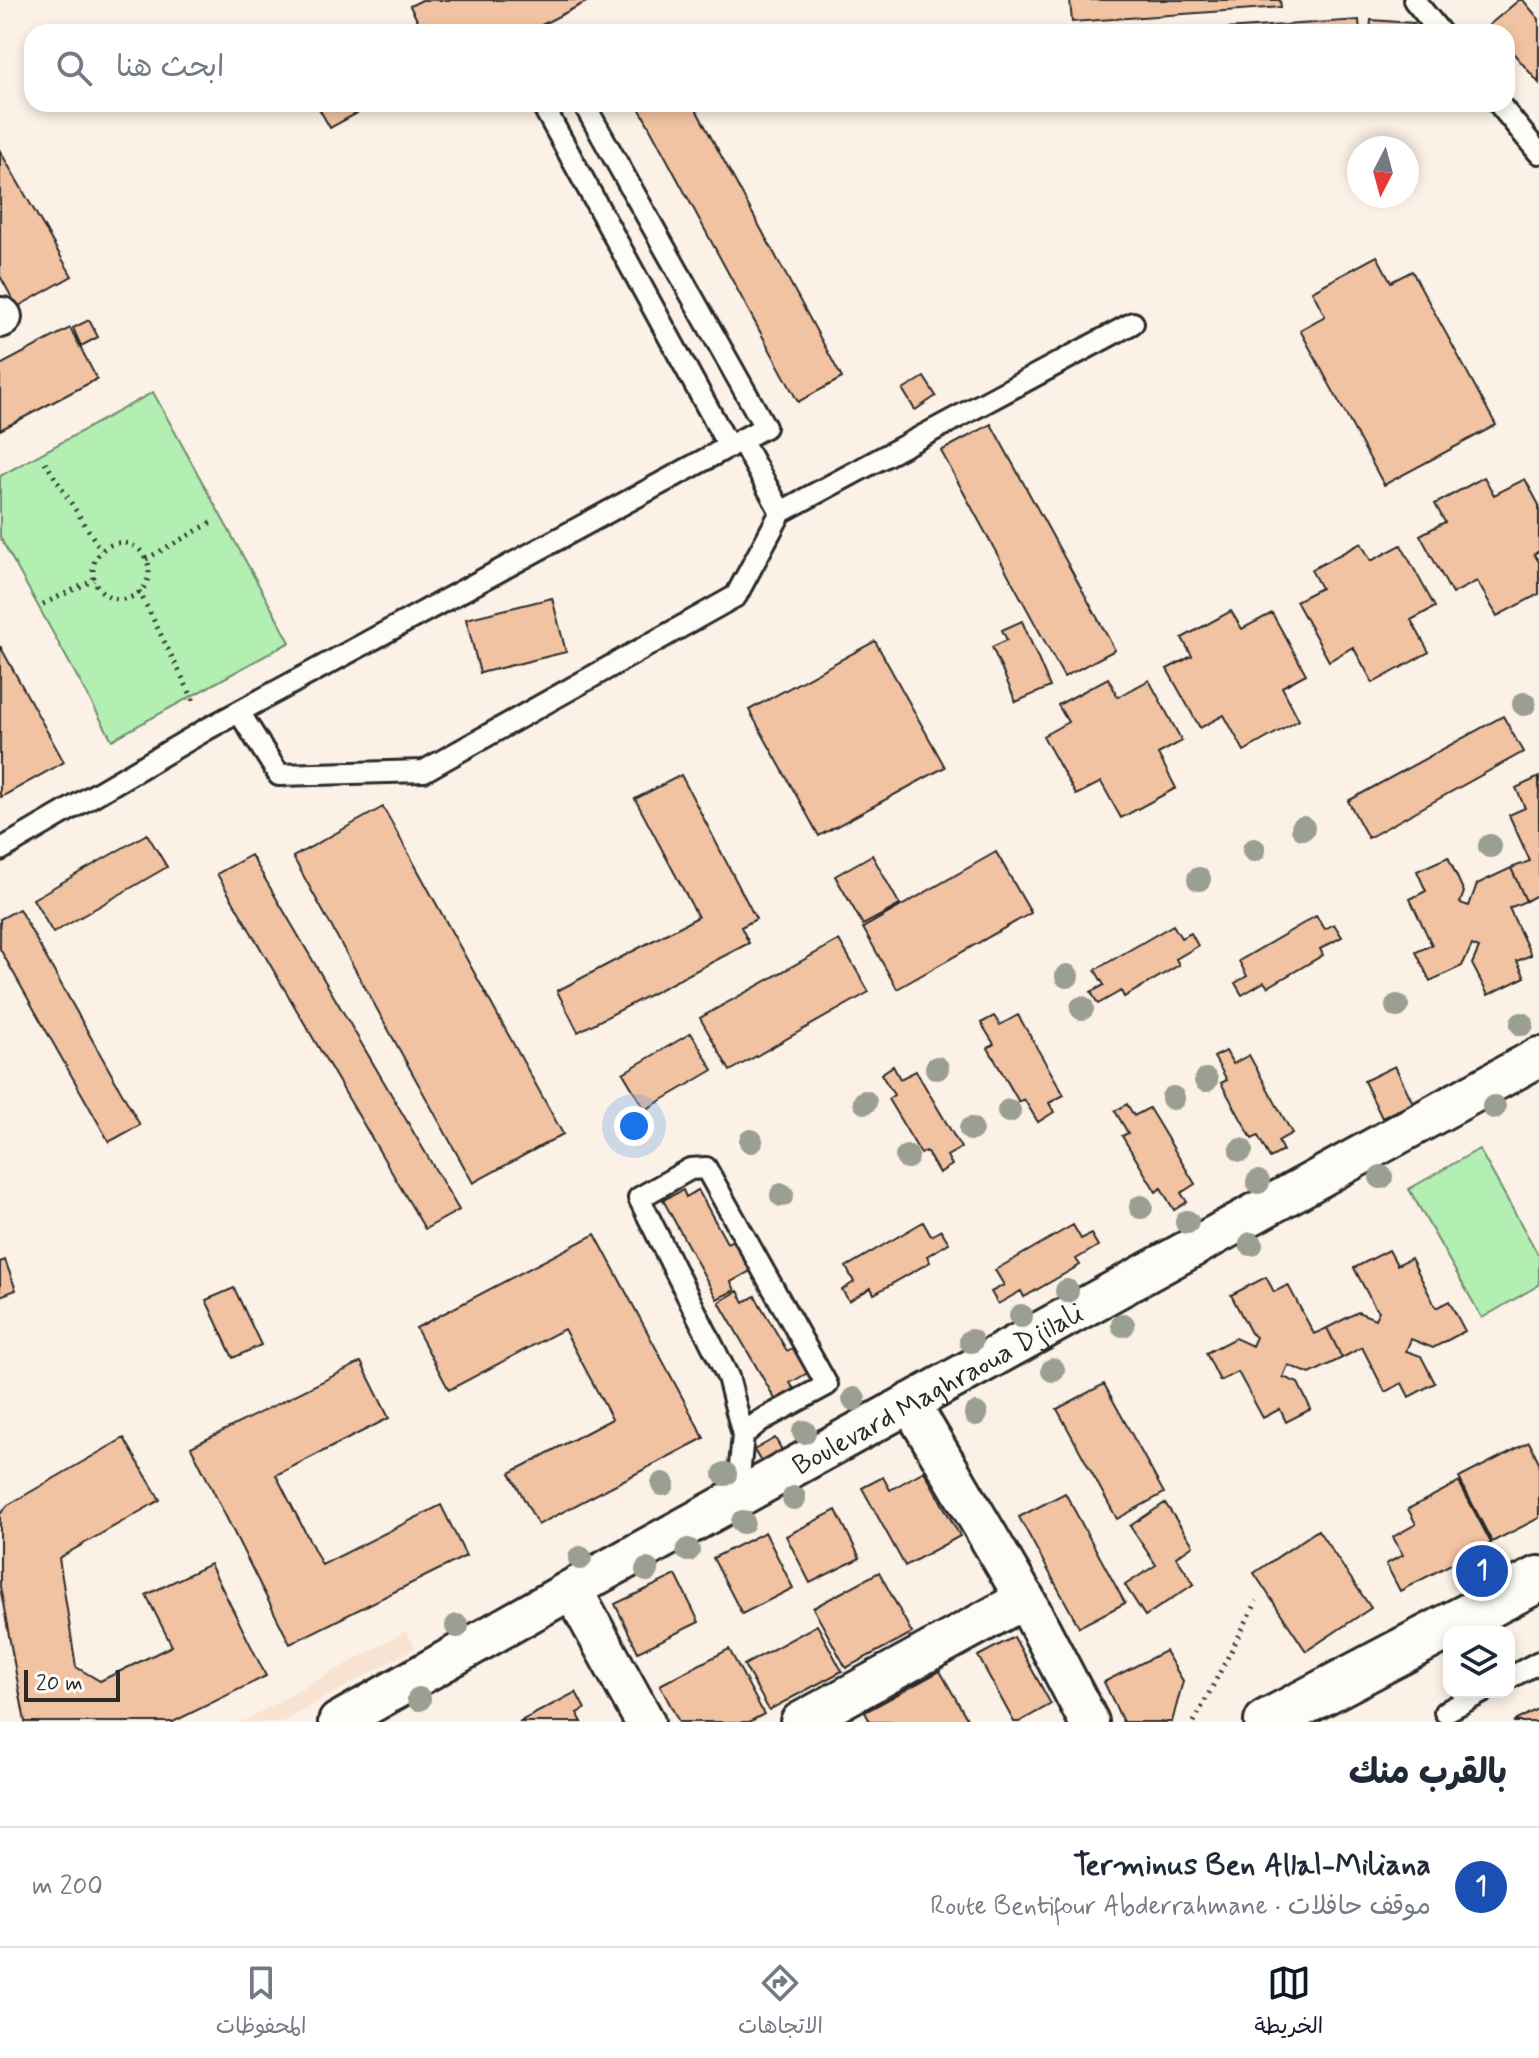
<!DOCTYPE html>
<html lang="ar">
<meta charset="utf-8">
<style>
body{margin:0;font-family:Mynerve,"Playpen Sans Arabic",sans-serif;background:#f6f6f7;color:#1f2937;direction:rtl}
.controls{position:absolute;right:24px;bottom:24px;display:grid;overflow:hidden;border-radius:16px;box-shadow:0 4px 12px #0003}
.controls button{width:72px;height:72px;display:grid;place-items:center;padding:0;border:0;border-bottom:2px solid #e0e1e3;background:#fff;color:#1f2937;font:40px sans-serif}
.compass{position:absolute;left:1347px;top:136px;width:72px;height:72px;border-radius:50%;background:#fff;box-shadow:0 4px 12px #0003;rotate:186deg}
.scale{position:absolute;left:24px;bottom:20px;width:96px;box-sizing:border-box;padding-left:8px;border:4px solid #2b2b2b;border-top:0;font-size:22px;line-height:28px;white-space:nowrap;color:#2b2b2b;-webkit-text-stroke:6px #fdfcf7;paint-order:stroke}
.you{position:absolute;left:634px;top:1126px;width:28px;height:28px;margin:-20px;border:6px solid #fff;border-radius:50%;background:#1a73e8;box-shadow:0 0 0 12px #1a73e833}
.badge{display:grid;place-items:center;width:52px;height:52px;border-radius:50%;background:#111827;color:#fff;font-size:26px;font-weight:700}
.pin{position:absolute;translate:-50% -50%;border:4px solid #fff;box-shadow:0 2px 8px #0006}
.list{margin:0;padding:0;list-style:none}
h2{display:flex;justify-content:space-between;align-items:center;height:104px;margin:0;padding:0 32px;font-size:34px}
h2 small{font-size:26px;font-weight:400;color:#747a83}
.list li{display:grid;grid-template-columns:52px 1fr auto;gap:24px;align-items:center;box-sizing:border-box;height:120px;padding:0 32px;border-top:2px solid #e0e1e3}
.list b{display:block;font-size:30px;white-space:nowrap}
.list p{margin:0;font-size:26px;white-space:nowrap;color:#747a83}
.list em{font-size:26px;font-style:normal;color:#747a83}
.icon{flex:none;width:44px;height:44px;fill:none;stroke:currentColor;stroke-width:2;stroke-linecap:round;stroke-linejoin:round}
.map{position:relative;flex:none;width:1539px;height:1722px;overflow:hidden;direction:ltr}
.search{position:absolute;background:#fff;box-shadow:0 4px 12px #0003;left:24px;right:24px;top:24px;height:88px;display:flex;align-items:center;gap:20px;box-sizing:border-box;padding:0 28px;border-radius:24px;color:#747a83;font-size:30px}
.sheet{height:224px;background:#fff}
nav{display:flex;justify-content:space-around;align-items:center;box-sizing:border-box;height:112px;border-top:2px solid #e0e1e3;background:#fff;font-size:22px;color:#747a83}
nav a{display:grid;justify-items:center;gap:4px}
nav .on{color:#111827}
.map>svg:first-child{display:block}
</style>
<div class="map">
<svg width="1539" height="1722" viewBox="0 0 1539 1722">
<rect width="100%" height="100%" fill="#fbf1e6"/>
<filter id="ink" filterUnits="userSpaceOnUse"><feTurbulence type="fractalNoise" baseFrequency=".0125" numOctaves="2"/><feDisplacementMap in="SourceGraphic" scale="16" xChannelSelector="R" yChannelSelector="G"/><feConvolveMatrix kernelMatrix="1 2 1 2 8 2 1 2 1" color-interpolation-filters="sRGB"/></filter>
<g filter="url(#ink)">
<!-- built -->
<path fill="#f8e3d2" d="M406,1631L415,1648L282,1722H242Z"/>
<!-- green -->
<path fill="#b3eeb3" stroke="#6f8c6f" stroke-width="2" d="M153,392L290,642L112,740L0,537V476Z
M1479,1149L1539,1256V1285L1482,1318L1409,1189Z"/>
<!-- building -->
<path fill="#f2c3a2" stroke="#2b2b2b" stroke-width="2" d="M422,0H590L528,32H423L410,6Z
M1070,0H1280L1281,7L1072,22Z
M1519,0H1523L1539,19V83L1507,46V32H1495L1489,25Z
M1359,20L1360,32H1178Z
M1371,20L1427,24V32H1370Z
M357,104L361,111L330,128L317,105Z
M637,104H693L842,378L798,402Z
M0,151L72,276L17,307L0,276Z
M1377,256L1391,282L1412,271L1496,425L1384,485L1300,330L1325,316L1312,291Z
M89,320L98,337L81,346L73,328Z
M70,328L97,379L0,430V365Z
M924,377L936,396L915,410L903,390Z
M991,424L1115,650L1064,677L941,451Z
M1484,477L1494,495L1525,479L1539,505V551L1534,554L1539,562V594L1497,616L1477,581L1452,594L1420,535L1445,522L1435,504Z
M1361,543L1371,561L1401,545L1435,607L1411,620L1429,652L1373,683L1353,647L1329,661L1296,601L1321,588L1311,570Z
M552,598L566,652L480,673L466,619Z
M1231,611L1242,629L1272,613L1306,674L1282,687L1299,720L1244,751L1224,715L1200,728L1167,669L1192,656L1182,638Z
M1022,621L1050,687L1016,702L992,647L1007,640L1002,630Z
M875,641L945,767L819,836L749,710Z
M0,646L64,762L1,797L0,795Z
M1108,678L1118,697L1149,680L1182,741L1158,754L1176,788L1121,818L1101,782L1076,795L1043,736L1068,722L1058,705Z
M1503,716L1523,752L1368,838L1348,801Z
M681,775L756,919L741,927L749,943L578,1032L557,991L698,917L635,799Z
M1539,777V894L1526,901L1511,868L1530,861L1509,815L1525,808L1516,788Z
M383,807L563,1134L473,1183L293,857Z
M147,834L167,867L53,933L33,899Z
M996,852L1031,913L897,989L863,928Z
M251,855L459,1210L425,1229L217,874Z
M872,855L900,905L863,925L835,876Z
M1448,857L1464,892L1460,903L1469,906L1477,884L1511,868L1526,901L1509,908L1531,955L1517,961L1525,977L1488,995L1472,964L1479,948L1472,945L1462,966L1430,981L1416,952L1432,945L1410,899L1426,891L1417,871Z
M19,909L140,1125L109,1142L0,949V919Z
M1316,916L1325,929L1334,924L1342,937L1320,949L1323,955L1268,987L1264,982L1242,995L1235,983L1247,976L1239,961Z
M1173,925L1181,938L1191,933L1198,946L1176,959L1179,965L1124,997L1121,991L1098,1004L1091,992L1104,985L1095,970Z
M839,940L869,992L730,1071L700,1018Z
M1018,1015L1064,1095L1049,1103L1054,1112L1038,1122L1024,1099L1019,1102L988,1048L994,1044L981,1023L994,1016L1000,1025Z
M691,1033L713,1070L645,1110L623,1073Z
M1226,1051L1233,1064L1249,1055L1292,1133L1278,1141L1283,1151L1270,1158L1258,1136L1252,1139L1221,1083L1227,1080L1214,1057Z
M893,1066L900,1079L916,1071L961,1148L947,1156L952,1165L939,1173L926,1151L921,1154L888,1099L894,1095L881,1074Z
M1395,1066L1413,1103L1382,1118L1364,1081Z
M1127,1104L1134,1116L1149,1108L1195,1184L1181,1193L1187,1202L1174,1210L1161,1188L1156,1192L1122,1136L1128,1133L1115,1111Z
M683,1190L686,1197L698,1190L727,1243L735,1239L752,1270L731,1282L735,1290L717,1299L663,1200Z
M923,1222L931,1236L941,1230L949,1243L927,1256L930,1262L874,1294L871,1288L849,1301L842,1290L854,1282L846,1267Z
M1073,1225L1081,1239L1091,1234L1098,1246L1076,1259L1080,1265L1024,1297L1021,1291L998,1304L991,1292L1004,1285L995,1270Z
M595,1234L704,1438L538,1525L510,1473L612,1419L564,1329L449,1390L416,1328Z
M1389,1250L1397,1265L1411,1258L1436,1308L1449,1301L1465,1331L1433,1348L1411,1339L1406,1351L1421,1356L1435,1383L1409,1397L1402,1383L1385,1392L1362,1347L1342,1358L1327,1328L1358,1312L1375,1319L1379,1311L1374,1306L1354,1268Z
M5,1260L16,1290L0,1296V1262Z
M1266,1277L1274,1292L1288,1285L1314,1334L1327,1328L1342,1358L1310,1374L1288,1365L1283,1377L1298,1383L1311,1409L1286,1422L1280,1409L1263,1418L1238,1372L1220,1381L1206,1353L1235,1338L1252,1346L1256,1337L1251,1333L1231,1295Z
M234,1288L261,1345L233,1358L206,1300Z
M738,1291L744,1302L755,1296L787,1351L796,1346L811,1371L790,1383L798,1395L779,1406L719,1302Z
M361,1362L389,1418L276,1475L322,1565L441,1505L466,1556L290,1644L191,1447Z
M1104,1384L1164,1493L1117,1519L1057,1409Z
M124,1438L160,1500L59,1558L76,1667L100,1681L172,1646L146,1595L210,1564L266,1676L173,1722H25L0,1587V1514L8,1505Z
M775,1438L782,1450L761,1462L754,1450Z
M1529,1442L1539,1462V1518L1492,1542L1459,1478Z
M924,1471L960,1536L905,1566L862,1488L883,1477L890,1490Z
M1459,1482L1491,1543L1400,1591L1386,1564L1403,1555L1393,1537L1416,1524L1408,1509Z
M1065,1493L1125,1603L1079,1627L1019,1517Z
M1165,1503L1193,1545L1176,1557L1194,1584L1145,1616L1125,1585L1156,1565L1130,1526Z
M836,1510L860,1558L810,1583L786,1536Z
M1318,1530L1371,1608L1306,1651L1254,1573Z
M765,1532L793,1588L742,1614L713,1558Z
M879,1572L912,1633L846,1668L813,1608Z
M676,1575L699,1622L638,1652L615,1604Z
M817,1625L842,1671L769,1710L744,1665Z
M1014,1637L1051,1704L1019,1722H1014L978,1656Z
M729,1649L764,1714L749,1722H679L660,1685Z
M1165,1651L1183,1681L1172,1722H1123L1104,1682Z
M940,1671L969,1722H870L865,1712Z
M576,1692L585,1709L577,1713L582,1722H519Z
M1539,1708V1722H1513Z"/>
<g fill="none" stroke-linecap="round" stroke-linejoin="round">
<defs>
<path id="service" d="M1414,0L1440,32
M542,104L729,447
M1499,104L1539,153
M741,440L781,512
M239,712L279,775L424,771L736,596L781,512L1133,323
M0,850L207,729L765,427L584,104
M737,1498L743,1435L728,1377L639,1198L690,1169L706,1168L827,1385L760,1421L743,1435
M1509,1678L1539,1662
M1445,1712L1483,1692"/>
<g id="minor">
<path d="M0,318L2,317"/>
<path d="M910,1403L1025,1599L1089,1722"/>
<path d="M572,1589L645,1722"/>
<path id="s1" d="M338,1722L572,1589L1539,1057"/>
<path d="M800,1722L1025,1599"/>
</g>
<path id="secondary" d="M1267,1722L1539,1579"/>
</defs>
<!-- service casing -->
<use href="#service" stroke="#2b2b2b" stroke-width="26"/>
<!-- minor casing -->
<use href="#minor" stroke="#2b2b2b" stroke-width="44"/>
<!-- secondary casing -->
<use href="#secondary" stroke="#2b2b2b" stroke-width="50"/>
<!-- path -->
<path stroke="#2b2b2b" stroke-width="5" stroke-dasharray="2 6" stroke-linecap="butt" d="M45,462L101,550
M93 571a28 28 0 1 1 56 0a28 28 0 1 1-56 0Z
M146,559L214,521
M139,591L196,705
M43,604L94,580
M1194,1722L1257,1601"/>
<!-- service -->
<use href="#service" stroke="#fdfcf7" stroke-width="20"/>
<!-- minor -->
<use href="#minor" stroke="#fdfcf7" stroke-width="38"/>
<!-- secondary -->
<use href="#secondary" stroke="#fdfcf7" stroke-width="44"/>
</g>
<!-- trees -->
<g fill="#9b9f92">
<circle cx="1524" cy="704" r="12"/>
<circle cx="1303" cy="828" r="12"/>
<circle cx="1490" cy="846" r="12"/>
<circle cx="1254" cy="850" r="12"/>
<circle cx="1199" cy="879" r="12"/>
<circle cx="1067" cy="976" r="12"/>
<circle cx="1397" cy="1006" r="12"/>
<circle cx="1082" cy="1008" r="12"/>
<circle cx="1522" cy="1024" r="12"/>
<circle cx="937" cy="1068" r="12"/>
<circle cx="1206" cy="1080" r="12"/>
<circle cx="1173" cy="1098" r="12"/>
<circle cx="865" cy="1102" r="12"/>
<circle cx="1494" cy="1107" r="12"/>
<circle cx="1009" cy="1111" r="12"/>
<circle cx="971" cy="1129" r="12"/>
<circle cx="751" cy="1141" r="12"/>
<circle cx="1241" cy="1150" r="12"/>
<circle cx="907" cy="1157" r="12"/>
<circle cx="1381" cy="1177" r="12"/>
<circle cx="1258" cy="1182" r="12"/>
<circle cx="782" cy="1195" r="12"/>
<circle cx="1141" cy="1207" r="12"/>
<circle cx="1187" cy="1222" r="12"/>
<circle cx="1251" cy="1244" r="12"/>
<circle cx="1067" cy="1291" r="12"/>
<circle cx="1021" cy="1316" r="12"/>
<circle cx="1123" cy="1325" r="12"/>
<circle cx="971" cy="1341" r="12"/>
<circle cx="1053" cy="1370" r="12"/>
<circle cx="854" cy="1399" r="12"/>
<circle cx="976" cy="1414" r="12"/>
<circle cx="804" cy="1432" r="12"/>
<circle cx="725" cy="1474" r="12"/>
<circle cx="663" cy="1484" r="12"/>
<circle cx="794" cy="1498" r="12"/>
<circle cx="743" cy="1522" r="12"/>
<circle cx="688" cy="1550" r="12"/>
<circle cx="580" cy="1558" r="12"/>
<circle cx="647" cy="1570" r="12"/>
<circle cx="457" cy="1626" r="12"/>
<circle cx="419" cy="1699" r="12"/>
</g>
</g>
<g text-anchor="middle" stroke-width="6" stroke-linejoin="round" paint-order="stroke">
<!-- street labels -->
<g font-size="28" fill="#2b2b2b" stroke="#fdfcf7">
<text dy="10" stroke="none"><textPath href="#s1" startOffset="686">Boulevard Maghraoua Djilali</textPath></text>
</g>
</g>
</svg>
<div class="controls">
<button><svg class="icon" aria-label="layers" viewBox="0 0 24 24"><path d="M12 4l9 5-9 5-9-5zM3 14l9 5 9-5"/></svg></button>
</div>
<svg class="compass" viewBox="-18 -18 36 36"><path d="M0-13l5 13h-10z" fill="#e53935"/><path d="M0 13l5-13h-10z" fill="#747a83"/></svg>
<div class="scale">20 m</div>
<div class="you"></div>
<div class="pin badge" style="left:1482px;top:1571px;background:#1a4fb4">1</div>
<div class="search"><svg class="icon" aria-label="search" viewBox="0 0 24 24"><circle cx="10" cy="10" r="6"/><path d="M15 15l6 6"/></svg>ابحث هنا</div>
</div>
<section class="sheet">
<h2>بالقرب منك<small></small></h2>
<ul class="list">
<li><span class="badge" style="background:#1a4fb4">1</span><div><b>Terminus Ben Allal-Miliana</b><p>موقف حافلات · Route Bentifour Abderrahmane</p></div><em>200 m</em></li>
</ul>
</section>
<nav>
<a class="on"><svg class="icon" aria-label="map" viewBox="0 0 24 24"><path d="M3 6l6-2 6 2 6-2v14l-6 2-6-2-6 2zM9 4v14M15 6v14"/></svg>الخريطة</a>
<a><svg class="icon" aria-label="directions" viewBox="0 0 24 24"><path d="M12 3l9 9-9 9-9-9zM9 14v-3h6M13 9l2 2-2 2"/></svg>الاتجاهات</a>
<a><svg class="icon" aria-label="saved" viewBox="0 0 24 24"><path d="M7 4h10v16l-5-4-5 4z"/></svg>المحفوظات</a>
</nav>
